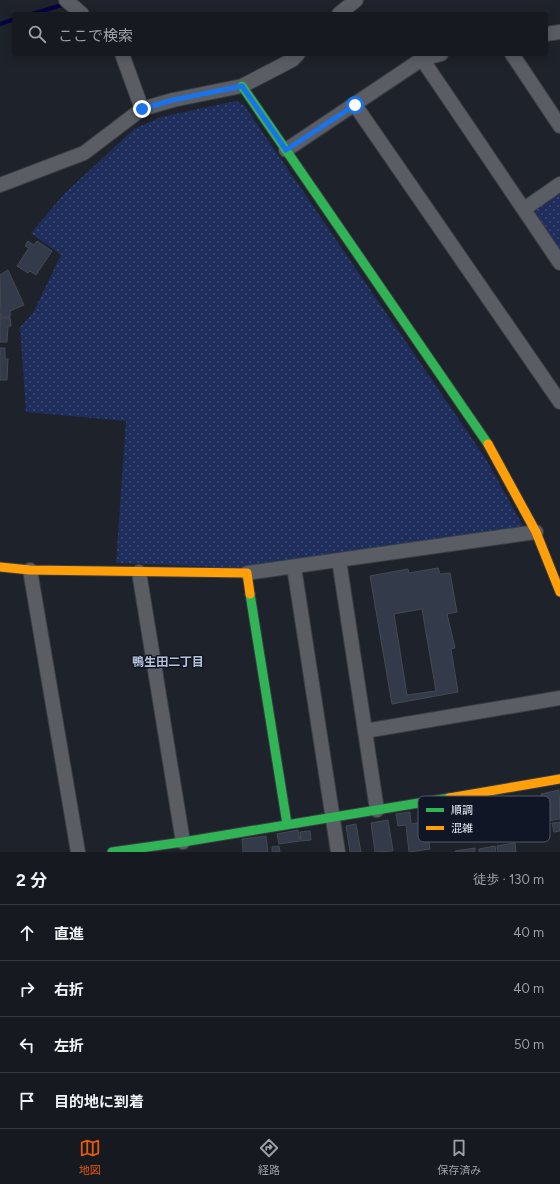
<!DOCTYPE html>
<html lang="ja">
<meta charset="utf-8">
<style>
body{margin:0;font-family:Figtree,"Noto Sans JP",sans-serif;background:#1f2329;color:#f1f3f6}
.stop{position:absolute;width:12px;height:12px;margin:-9px;border:3px solid #1a73e8;border-radius:50%;background:#fff}
.stop.end{background:#1a73e8;border-color:#fff;box-shadow:0 1px 4px #0008}
.list{margin:0;padding:0;list-style:none}
h2{display:flex;justify-content:space-between;align-items:center;height:52px;margin:0;padding:0 16px;font-size:17px}
h2 small{font-size:13px;font-weight:400;color:#9ea1a5}
.list li{display:grid;grid-template-columns:26px 1fr auto;gap:12px;align-items:center;box-sizing:border-box;height:56px;padding:0 16px;border-top:1px solid #35383e}
.list b{display:block;font-size:15px;white-space:nowrap}
.list em{font-size:13px;font-style:normal;color:#9ea1a5}
.icon{flex:none;width:22px;height:22px;fill:none;stroke:currentColor;stroke-width:2;stroke-linecap:round;stroke-linejoin:round}
.map{position:relative;flex:none;width:560px;height:852px;overflow:hidden}
.search{position:absolute;background:#161a20;box-shadow:0 2px 10px #0003;left:12px;right:12px;top:12px;height:44px;display:flex;align-items:center;gap:10px;box-sizing:border-box;padding:0 14px;border-radius:4px;color:#9ea1a5;font-size:15px}
.sheet{height:276px;background:#161a20}
nav{display:flex;justify-content:space-around;align-items:center;box-sizing:border-box;height:56px;border-top:1px solid #35383e;background:#161a20;font-size:11px;color:#9ea1a5}
nav a{display:grid;justify-items:center;gap:2px}
nav .on{color:#ea580c}
.map>svg:first-child{display:block}
</style>
<div class="map">
<svg width="560" height="852" viewBox="0 0 560 852">
<defs>
<pattern id="grass-dots" width="8" height="8" patternUnits="userSpaceOnUse"><rect width="8" height="8" fill="#1e2d5c"/><path d="M2 2h.1M6 6h.1" fill="none" stroke="#3f4c74" stroke-width="1.8" stroke-linecap="round"/></pattern>
</defs>
<rect width="100%" height="100%" fill="#1e222a"/>
<!-- grass -->
<path fill="url(#grass-dots)" d="M236,101L244,105L486,459L523,526L521,528L245,568L116,563L126,421L26,412L20,327L33,313L61,255L31,233L64,194L134,129L161,117Z
M560,189V252L530,210Z"/>
<g fill="none" stroke-linecap="round" stroke-linejoin="round">
<!-- stream -->
<path stroke="#050342" stroke-width="4" d="M32,14L65,4
M0,24L14,19"/>
</g>
<!-- building -->
<path fill="#333a4a" stroke="#464950" fill-rule="evenodd" d="M28,241L34,245L37,241L52,251L36,275L30,271L28,273L17,266L29,248L25,246Z
M8,270L24,305L10,311V317H1L0,275Z
M0,313V318H10L11,326H8L7,342H0Z
M0,348H5V359H8L7,380H0Z
M438,568L440,574L450,573L457,612L447,614L455,648L451,649L458,692L392,704L370,576L408,569L409,573ZM422,609L436,691L407,695L394,614Z
M559,790L560,819L547,821L541,794Z
M410,812L411,824L422,822L423,830H427L430,849L409,852L406,825L398,826L396,814Z
M388,820L393,851L375,852L371,823Z
M560,822V831L554,832L552,823Z
M356,824L361,852H350L346,826Z
M298,830L300,841L279,844L277,834Z
M310,831L311,840L301,841L300,832Z
M266,836L268,852H243L242,839Z
M515,843L516,852H498L497,846Z
M279,846L280,852H272V847Z
M495,846L496,852H479V849Z
M475,848V852H455V851Z"/>
<g fill="none" stroke-linecap="round" stroke-linejoin="round">
<defs>
<path id="street" d="M66,0L82,14
M339,14L356,0
M546,34L560,32
M122,54L142,109
M512,54L560,126
M422,59L560,263
M355,105L560,402
M286,150L422,59L441,54
M0,185L84,153L142,109L173,100L242,86L292,60L298,54
M524,209L560,184
M339,560L377,810
M294,567L338,852
M30,570L78,852
M139,572L183,842
M247,573L536,532
M365,731L560,698"/>
<path id="fast" d="M242,86L488,444
M250,594L287,824
M112,852L183,842L449,798"/>
<path id="slow" d="M488,444L536,532L560,592
M0,567L30,570L247,573L250,594
M449,798L560,779"/>
</defs>
<!-- street casing -->
<use href="#street" stroke="#3a3d43" stroke-width="16"/>
<!-- fast casing -->
<use href="#fast" stroke="#3a3d43" stroke-width="11"/>
<!-- slow casing -->
<use href="#slow" stroke="#3a3d43" stroke-width="11"/>
<!-- street -->
<use href="#street" stroke="#5a5d64" stroke-width="14"/>
<!-- fast -->
<use href="#fast" stroke="#30b455" stroke-width="9"/>
<!-- slow -->
<use href="#slow" stroke="#ff9f0a" stroke-width="9"/>
</g>
<g fill="none" stroke-linecap="round" stroke-linejoin="round">
<!-- route -->
<path stroke="#1a73e8" stroke-width="5" d="M142,109L173,100L242,86L286,150L355,105"/>
</g>
<g text-anchor="middle" stroke-width="3" stroke-linejoin="round" paint-order="stroke">
<!-- neighbourhood labels -->
<g font-size="12" font-weight="bold" fill="#b8c2d7" stroke="#101625">
<text x="168" y="666">鴨生田二丁目</text>
</g>
</g>
<!-- legend -->
<rect x="418" y="796" width="132" height="46" rx="6" fill="#101625" stroke="#505664" stroke-width="1"/>
<rect x="426" y="808" width="18" height="4" fill="#30b455"/>
<rect x="426" y="826" width="18" height="4" fill="#ff9f0a"/>
<g font-size="11" fill="#e7ecf7">
<text x="451" y="814">順調</text>
<text x="451" y="832">混雑</text>
</g>
</svg>
<div class="stop" style="left:355px;top:105px"></div>
<div class="stop end" style="left:142px;top:109px"></div>
<div class="search"><svg class="icon" aria-label="search" viewBox="0 0 24 24"><circle cx="10" cy="10" r="6"/><path d="M15 15l6 6"/></svg>ここで検索</div>
</div>
<section class="sheet">
<h2>2 分<small>徒歩 · 130 m</small></h2>
<ul class="list">
<li><svg class="icon" aria-label="ahead" viewBox="0 0 24 24"><path d="M12 20V5M6 11l6-6 6 6"/></svg><div><b>直進</b></div><em>40 m</em></li>
<li><svg class="icon" aria-label="right" viewBox="0 0 24 24"><path d="M7 20v-9h11M14 6l5 5-5 5"/></svg><div><b>右折</b></div><em>40 m</em></li>
<li><svg class="icon" aria-label="left" viewBox="0 0 24 24"><path d="M17 20v-9H6M10 6l-5 5 5 5"/></svg><div><b>左折</b></div><em>50 m</em></li>
<li><svg class="icon" aria-label="arrive" viewBox="0 0 24 24"><path d="M6 21V4h12l-3 4 3 4H6"/></svg><div><b>目的地に到着</b></div></li>
</ul>
</section>
<nav>
<a class="on"><svg class="icon" aria-label="map" viewBox="0 0 24 24"><path d="M3 6l6-2 6 2 6-2v14l-6 2-6-2-6 2zM9 4v14M15 6v14"/></svg>地図</a>
<a><svg class="icon" aria-label="directions" viewBox="0 0 24 24"><path d="M12 3l9 9-9 9-9-9zM9 14v-3h6M13 9l2 2-2 2"/></svg>経路</a>
<a><svg class="icon" aria-label="saved" viewBox="0 0 24 24"><path d="M7 4h10v16l-5-4-5 4z"/></svg>保存済み</a>
</nav>
